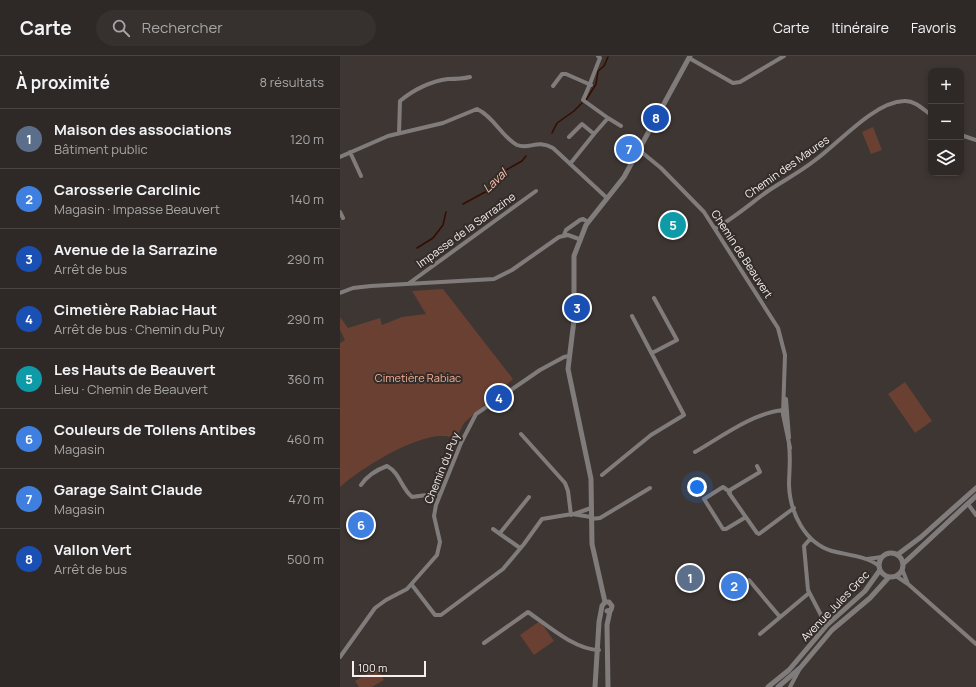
<!DOCTYPE html>
<html lang="fr">
<meta charset="utf-8">
<style>
body{margin:0;font-family:Manrope,sans-serif;background:#36302e;color:#f1f3f6}
.controls{position:absolute;right:12px;top:12px;display:grid;overflow:hidden;border-radius:8px;box-shadow:0 2px 6px #0003}
.controls button{width:36px;height:36px;display:grid;place-items:center;padding:0;border:0;border-bottom:1px solid #494443;background:#2e2826;color:#f1f3f6;font:20px sans-serif}
.scale{position:absolute;left:12px;bottom:10px;width:74px;box-sizing:border-box;padding-left:4px;border:2px solid #f5f0ee;border-top:0;font-size:11px;line-height:14px;white-space:nowrap;color:#f5f0ee;-webkit-text-stroke:3px #332c29;paint-order:stroke}
.you{position:absolute;left:357px;top:431px;width:14px;height:14px;margin:-10px;border:3px solid #fff;border-radius:50%;background:#1a73e8;box-shadow:0 0 0 6px #1a73e833}
.badge{display:grid;place-items:center;width:26px;height:26px;border-radius:50%;background:#8abfa5;color:#fff;font-size:13px;font-weight:700}
.pin{position:absolute;translate:-50% -50%;border:2px solid #fff;box-shadow:0 1px 4px #0006}
.list{margin:0;padding:0;list-style:none}
h2{display:flex;justify-content:space-between;align-items:center;height:52px;margin:0;padding:0 16px;font-size:17px}
h2 small{font-size:13px;font-weight:400;color:#a7a6a7}
.list li{display:grid;grid-template-columns:26px 1fr auto;gap:12px;align-items:center;box-sizing:border-box;height:60px;padding:0 16px;border-top:1px solid #494443}
.list b{display:block;font-size:15px;white-space:nowrap}
.list p{margin:0;font-size:13px;white-space:nowrap;color:#a7a6a7}
.list em{font-size:13px;font-style:normal;color:#a7a6a7}
.icon{flex:none;width:22px;height:22px;fill:none;stroke:currentColor;stroke-width:2;stroke-linecap:round;stroke-linejoin:round}
.map{position:relative;flex:none;width:636px;height:631px;overflow:hidden}
header{display:flex;align-items:center;gap:24px;box-sizing:border-box;height:56px;padding:0 20px;background:#2e2826;border-bottom:1px solid #494443}
header strong{font-size:19px}
nav{display:flex;gap:22px;margin-inline-start:auto;font-size:14px}
.search{width:280px;height:36px;background:#36302e;display:flex;align-items:center;gap:10px;box-sizing:border-box;padding:0 14px;border-radius:22px;color:#a7a6a7;font-size:15px}
main{display:flex}
aside{flex:1;background:#2e2826}
.map>svg:first-child{display:block}
</style>
<header>
<strong>Carte</strong>
<div class="search"><svg class="icon" aria-label="search" viewBox="0 0 24 24"><circle cx="10" cy="10" r="6"/><path d="M15 15l6 6"/></svg>Rechercher</div>
<nav><a>Carte</a><a>Itinéraire</a><a>Favoris</a></nav>
</header>
<main>
<aside>
<h2>À proximité<small>8 résultats</small></h2>
<ul class="list">
<li><span class="badge" style="background:#5c6f8a">1</span><div><b>Maison des associations</b><p>Bâtiment public</p></div><em>120 m</em></li>
<li><span class="badge" style="background:#3f7fe0">2</span><div><b>Carosserie Carclinic</b><p>Magasin · Impasse Beauvert</p></div><em>140 m</em></li>
<li><span class="badge" style="background:#1a4fb4">3</span><div><b>Avenue de la Sarrazine</b><p>Arrêt de bus</p></div><em>290 m</em></li>
<li><span class="badge" style="background:#1a4fb4">4</span><div><b>Cimetière Rabiac Haut</b><p>Arrêt de bus · Chemin du Puy</p></div><em>290 m</em></li>
<li><span class="badge" style="background:#0f9aa8">5</span><div><b>Les Hauts de Beauvert</b><p>Lieu · Chemin de Beauvert</p></div><em>360 m</em></li>
<li><span class="badge" style="background:#3f7fe0">6</span><div><b>Couleurs de Tollens Antibes</b><p>Magasin</p></div><em>460 m</em></li>
<li><span class="badge" style="background:#3f7fe0">7</span><div><b>Garage Saint Claude</b><p>Magasin</p></div><em>470 m</em></li>
<li><span class="badge" style="background:#1a4fb4">8</span><div><b>Vallon Vert</b><p>Arrêt de bus</p></div><em>500 m</em></li>
</ul>
</aside>
<div class="map">
<svg width="636" height="631" viewBox="0 0 636 631">
<rect width="100%" height="100%" fill="#3e3633"/>
<!-- green -->
<path fill="#694032" d="M533,71L542,94L531,98L522,76Z
M103,233L173,323L124,367L116,383C112,382 108,380 104,380C76,378 21,412 0,431V287L5,284L0,274V261L8,272L40,262L42,269L62,261L86,258L72,235Z
M565,326L592,365L575,377L548,338Z
M200,565L214,585L194,599L180,579Z
M37,612L44,624L32,631H19L15,625Z"/>
<g fill="none" stroke-linecap="round" stroke-linejoin="round">
<!-- stream -->
<path stroke="#350c01" stroke-width="1.5" d="M246,44L256,28L258,15L264,10L268,1
M212,77L217,67L234,55L242,47
M123,148L147,135L166,114L182,105L186,100
M77,192L93,182L103,169L106,156"/>
<!-- minor -->
<path stroke="#807c7b" stroke-width="4" d="M349,2L393,27L400,26L444,0
M213,30L222,18H226L251,29
M268,62L281,70
M59,77L60,45C73,34 91,25 108,23C116,23 122,23 130,21
M254,78L268,62L243,44C250,30 254,16 260,2L258,0
M621,79L636,84
M229,81L242,68L254,78L230,108
M299,94L321,112L364,156L438,272L445,299L443,358L450,392
M10,96L21,120
M0,101L48,80L103,67L137,53C153,60 163,82 177,89C189,94 197,83 213,92L267,142
M0,156L3,162
M376,172C394,162 411,147 428,135C443,125 460,116 474,105C499,87 534,46 564,45C574,44 583,53 591,59
M224,179L226,174L240,164L243,163L248,166
M68,228L196,135
M0,237L13,232L31,230L154,223L172,214L219,181L228,179L239,183
M312,297L337,284L314,242
M446,343L449,382
M181,378L225,427L228,435L231,459
M449,389C451,403 449,416 449,429C450,457 465,487 492,495C507,499 527,500 539,510
M355,396C381,381 413,357 443,354
M417,410L420,416L390,434L389,437L417,477L419,478L454,452
M262,419L311,379L344,359L292,260
M21,429C27,420 36,414 47,410C60,417 61,432 72,441L101,437
M390,436L383,431L364,443L383,473H386L406,461
M628,448L636,459
M234,458L251,452
M251,463L260,462L310,432
M153,473L180,492
M160,477L189,441
M470,483L464,490L468,534L483,563
M527,503L542,501
M562,513L568,528
M556,520L568,528L636,588
M409,524L440,561
M72,529L95,559H101L163,513L184,488L202,463L232,458L251,461
M420,578L469,537
M144,587L188,556C207,569 235,594 259,594
M0,601L35,552L46,544L67,533L97,499L100,486L94,460L96,449L121,387L136,358L200,314L224,301L229,300
M450,631L459,614"/>
<!-- tertiary -->
<path stroke="#807c7b" stroke-width="5" d="M539 509a12 12 0 1 1 24 0a12 12 0 1 1-24 0Z
M557,499L581,481L636,432
M563,508L636,440
M265,546L252,488L251,423L228,313L234,264V200L246,169L284,121L350,0
M265,546H269L272,550L271,554L267,555
M255,631L259,566L262,550L265,546
M268,631L267,569L270,555
M428,631L449,614L487,569L525,535L540,514
M438,631L460,612L492,574L530,542L549,521"/>
</g>
<g text-anchor="middle" stroke-width="4" stroke-linejoin="round" paint-order="stroke">
<!-- street labels -->
<g font-size="11" fill="#f5f0ee" stroke="#332c29">
<text transform="translate(447 111) rotate(-35)" y="4">Chemin des Maures</text>
<text transform="translate(126 174) rotate(-36)" y="4">Impasse de la Sarrazine</text>
<text transform="translate(402 198) rotate(57)" y="4">Chemin de Beauvert</text>
<text transform="translate(102 412) rotate(-68)" y="4">Chemin du Puy</text>
<text transform="translate(495 550) rotate(-46)" y="4">Avenue Jules Grec</text>
</g>
<!-- park labels -->
<g font-size="11" fill="#f6ad94" stroke="#332c29">
<text x="78" y="326">Cimetière Rabiac</text>
</g>
<!-- water labels -->
<g font-size="12" font-style="italic" fill="#fdc4b1" stroke="#332c29">
<text transform="translate(155 125) rotate(-44)" y="4">Laval</text>
</g>
</g>
</svg>
<div class="controls">
<button>+</button>
<button>−</button>
<button><svg class="icon" aria-label="layers" viewBox="0 0 24 24"><path d="M12 4l9 5-9 5-9-5zM3 14l9 5 9-5"/></svg></button>
</div>
<div class="scale">100 m</div>
<div class="you"></div>
<div class="pin badge" style="left:350px;top:522px;background:#5c6f8a">1</div>
<div class="pin badge" style="left:394px;top:530px;background:#3f7fe0">2</div>
<div class="pin badge" style="left:237px;top:252px;background:#1a4fb4">3</div>
<div class="pin badge" style="left:159px;top:342px;background:#1a4fb4">4</div>
<div class="pin badge" style="left:333px;top:169px;background:#0f9aa8">5</div>
<div class="pin badge" style="left:21px;top:469px;background:#3f7fe0">6</div>
<div class="pin badge" style="left:289px;top:93px;background:#3f7fe0">7</div>
<div class="pin badge" style="left:316px;top:62px;background:#1a4fb4">8</div>
</div>
</main>
